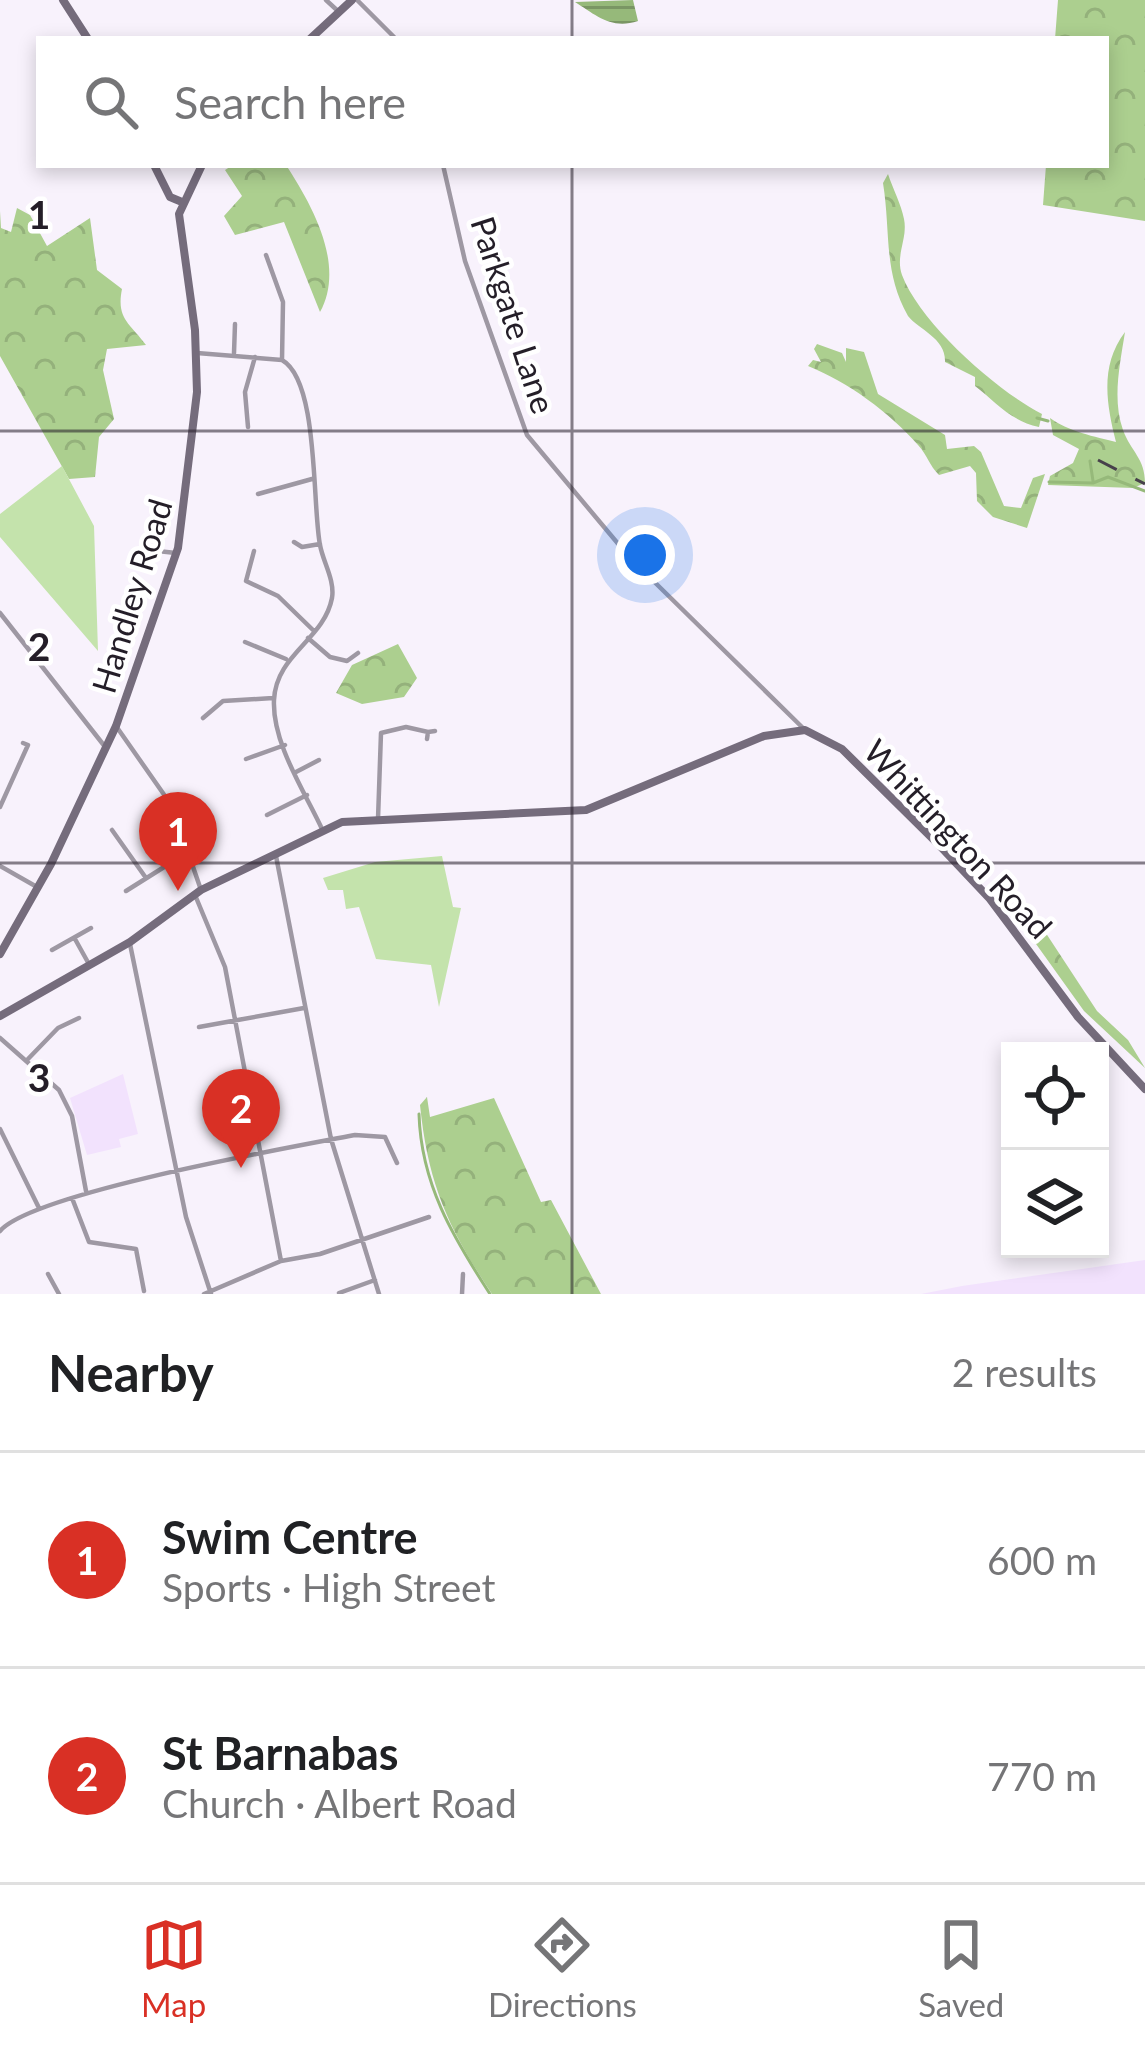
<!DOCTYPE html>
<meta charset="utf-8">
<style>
body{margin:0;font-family:Lato,sans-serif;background:#f6f6f6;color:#202124}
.controls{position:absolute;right:36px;bottom:36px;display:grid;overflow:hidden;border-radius:0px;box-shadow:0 6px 18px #0003}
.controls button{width:108px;height:108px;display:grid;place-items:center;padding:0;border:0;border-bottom:3px solid #e0e0e0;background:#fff;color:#202124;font:60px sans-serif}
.you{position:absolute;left:645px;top:555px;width:42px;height:42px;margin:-30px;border:9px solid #fff;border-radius:50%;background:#1a73e8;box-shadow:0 0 0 18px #1a73e833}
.badge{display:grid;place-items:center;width:78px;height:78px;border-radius:50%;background:#d93025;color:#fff;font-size:39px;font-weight:700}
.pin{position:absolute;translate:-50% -99px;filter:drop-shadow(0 3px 6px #0008)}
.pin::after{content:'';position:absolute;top:63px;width:42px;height:36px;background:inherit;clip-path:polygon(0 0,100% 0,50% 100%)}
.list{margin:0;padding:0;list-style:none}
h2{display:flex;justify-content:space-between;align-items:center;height:156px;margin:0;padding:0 48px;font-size:51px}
h2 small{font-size:39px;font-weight:400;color:#757577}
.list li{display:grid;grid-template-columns:78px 1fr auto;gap:36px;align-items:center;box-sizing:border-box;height:216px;padding:0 48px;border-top:3px solid #e0e0e0}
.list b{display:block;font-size:45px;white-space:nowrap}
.list p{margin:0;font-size:39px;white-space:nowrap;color:#757577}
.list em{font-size:39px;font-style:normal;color:#757577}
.icon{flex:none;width:66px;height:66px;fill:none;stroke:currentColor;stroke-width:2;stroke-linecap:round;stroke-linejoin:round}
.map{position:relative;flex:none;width:1145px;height:1294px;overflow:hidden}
.search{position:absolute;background:#fff;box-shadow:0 6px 18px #0003;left:36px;right:36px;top:36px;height:132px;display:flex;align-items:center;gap:30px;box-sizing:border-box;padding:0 42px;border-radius:0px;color:#757577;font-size:45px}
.sheet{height:588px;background:#fff}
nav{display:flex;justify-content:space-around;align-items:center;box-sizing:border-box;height:168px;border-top:3px solid #e0e0e0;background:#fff;font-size:33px;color:#757577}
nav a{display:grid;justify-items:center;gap:6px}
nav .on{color:#d93025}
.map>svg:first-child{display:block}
</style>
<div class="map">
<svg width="1145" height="1294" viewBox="0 0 1145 1294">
<defs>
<pattern id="forest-crowns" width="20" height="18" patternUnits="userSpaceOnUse" patternTransform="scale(3)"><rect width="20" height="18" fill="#accf8f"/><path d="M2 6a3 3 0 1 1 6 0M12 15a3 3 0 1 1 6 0" fill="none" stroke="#94b17b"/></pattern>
<pattern id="water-rules" width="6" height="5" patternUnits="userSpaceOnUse" patternTransform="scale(3)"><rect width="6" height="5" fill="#96b97a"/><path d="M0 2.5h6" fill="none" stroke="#7a9664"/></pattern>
</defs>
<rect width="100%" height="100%" fill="#f8f2fc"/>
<!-- built -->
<path fill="#f2e2fd" d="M123,1074L138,1134L119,1139L121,1147L87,1155L70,1098Z
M1145,1260V1294H921L962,1286Z"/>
<!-- forest -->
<path fill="url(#forest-crowns)" d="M1058,0H1145V221L1043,205L1046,165H1106V39H1055Z
M233,165H286C312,205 346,265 320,312L284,222L235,235L224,216L242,196L225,170Z
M888,174C893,189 901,204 904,219C908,239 895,255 902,275C920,323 997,391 1042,414L1039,427C1010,421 995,401 975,386V377L945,362C946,338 919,330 908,316C883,272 891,233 883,183Z
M17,208L30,215L47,246L90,218L97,270L122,289C116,319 130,323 146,345L107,349L103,370L114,419L99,437L95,477L69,479L0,356V211L1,228L11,232Z
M1125,332C1120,364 1112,399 1123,430C1131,452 1145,458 1145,483L1133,488L1048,485L1050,476L1073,463L1079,449L1053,435L1050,418C1067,431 1096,437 1116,442C1106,403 1100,365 1125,332Z
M817,344L842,353L846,362V348L864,352L878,394L945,435L947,449L974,446L981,452L1004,506L1021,508L1033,478L1045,474L1027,528L993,517L977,501L976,473L970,466L939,475C929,465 928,456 918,445C889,412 848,382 808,366L813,360L821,362L814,349Z
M398,644L417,678L404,697L362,704L336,693L352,665Z
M1034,915L1097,1011L1128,1040L1145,1068L1084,1011L1016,916Z
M427,1097L430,1117L494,1098L541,1202L551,1200L601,1294H492C448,1228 428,1184 420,1105Z"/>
<!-- green -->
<path fill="#c4e3ac" d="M62,466L94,526L98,651L0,537V514Z
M442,856L453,907L461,908L439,1007L431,965L376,959L359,907L346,909L343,890H328L323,878L375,862Z"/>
<!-- water -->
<path fill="url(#water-rules)" d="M633,0L638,21C611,30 596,15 575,2Z"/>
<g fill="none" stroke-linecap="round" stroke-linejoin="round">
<!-- stream -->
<path stroke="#96b97a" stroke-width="3" d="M1037,418L1048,421
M1090,461L1093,481
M1049,482L1093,483L1108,477L1145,491
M419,1114C421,1184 453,1237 490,1294"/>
<!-- street -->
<path stroke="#9e98a3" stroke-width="4.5" d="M326,0L339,12
M357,0L396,39
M443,165L465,261L527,435L630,558L805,730
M266,255L283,302L282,360
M197,353L282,360C319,381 312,504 320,545C323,562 335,580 332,598C324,640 276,654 274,700C272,743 305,792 322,829
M234,353L235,324
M248,427L245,392L255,357
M258,494L312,479
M294,542L302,547L320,544
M254,551L246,581L278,596L314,631
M136,564L148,550L176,553
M0,613L106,748
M308,638L330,657L347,661L358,653
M245,642L286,659
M203,718L223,701L273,698
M116,726L172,806L201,890
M427,739L428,732L435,731
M246,759L285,745
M296,772L319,760
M0,807L28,745L23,743
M267,815L307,795
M378,819L381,733L406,727L428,732
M112,830L146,878
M276,856L331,1139L379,1294
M0,866L37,887
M126,891L188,852
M195,895L225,967L281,1261
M75,939L90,966
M130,944L186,1217L211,1294
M52,950L91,928
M199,1027L304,1008
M0,1038L59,1090L72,1116L86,1191
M28,1059L58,1028L79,1018
M0,1129L39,1208
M72,1198L89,1242L136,1249L144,1291
M0,1231C32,1193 292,1147 355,1135L385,1137L397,1163
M48,1274L59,1294
M339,1293L375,1280
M204,1294L281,1261L320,1254L429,1217
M462,1294L463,1274"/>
<!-- secondary -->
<path stroke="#756c7c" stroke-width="8" d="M63,0L88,39
M310,39L352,0
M154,165L170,197L182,202
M0,954L51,864L116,726L178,548L197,392L195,330L179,214L202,165
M0,1016L130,942L201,890L342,822L586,810L764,736L805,730L842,749L940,846L990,899L1078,1017L1145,1089"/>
<!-- rail -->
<path stroke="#47414b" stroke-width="3" stroke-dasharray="21 21" stroke-linecap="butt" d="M1098,460L1145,484"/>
</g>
<!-- grid -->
<path fill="none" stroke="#241e28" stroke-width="3" stroke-opacity="0.55" d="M572,0V39M572,165V1294M0,431H1145M0,863H1145"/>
<g text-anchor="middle" stroke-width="9" stroke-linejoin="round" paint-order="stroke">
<!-- street labels -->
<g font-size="33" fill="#241e28" stroke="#fff">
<text transform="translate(513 315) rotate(72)" y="12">Parkgate Lane</text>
<text transform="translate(132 596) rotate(-73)" y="12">Handley Road</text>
<text transform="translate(958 839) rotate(47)" y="12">Whittington Road</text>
</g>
</g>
<g font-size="39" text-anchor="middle" font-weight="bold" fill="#241e28" stroke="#fff" stroke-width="9" stroke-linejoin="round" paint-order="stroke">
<text x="39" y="229">1</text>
<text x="39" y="661">2</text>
<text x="39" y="1092">3</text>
</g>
</svg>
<div class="controls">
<button><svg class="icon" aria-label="locate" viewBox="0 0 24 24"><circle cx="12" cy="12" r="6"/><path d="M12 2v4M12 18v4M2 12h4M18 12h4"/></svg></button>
<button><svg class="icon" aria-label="layers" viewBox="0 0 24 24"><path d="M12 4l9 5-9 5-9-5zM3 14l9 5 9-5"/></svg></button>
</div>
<div class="you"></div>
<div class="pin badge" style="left:178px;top:891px">1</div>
<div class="pin badge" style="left:241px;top:1168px">2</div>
<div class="search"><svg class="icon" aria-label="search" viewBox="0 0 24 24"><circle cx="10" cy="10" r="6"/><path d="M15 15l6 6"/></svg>Search here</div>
</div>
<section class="sheet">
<h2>Nearby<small>2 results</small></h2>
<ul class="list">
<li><span class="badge">1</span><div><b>Swim Centre</b><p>Sports · High Street</p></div><em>600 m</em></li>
<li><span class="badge">2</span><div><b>St Barnabas</b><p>Church · Albert Road</p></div><em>770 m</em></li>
</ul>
</section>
<nav>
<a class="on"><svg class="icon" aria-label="map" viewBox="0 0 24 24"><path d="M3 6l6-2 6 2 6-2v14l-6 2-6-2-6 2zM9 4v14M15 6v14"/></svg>Map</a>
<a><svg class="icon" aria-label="directions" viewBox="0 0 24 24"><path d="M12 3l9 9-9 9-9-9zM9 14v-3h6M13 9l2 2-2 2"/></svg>Directions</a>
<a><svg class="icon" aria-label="saved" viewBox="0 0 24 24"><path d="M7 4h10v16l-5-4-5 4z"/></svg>Saved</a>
</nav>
